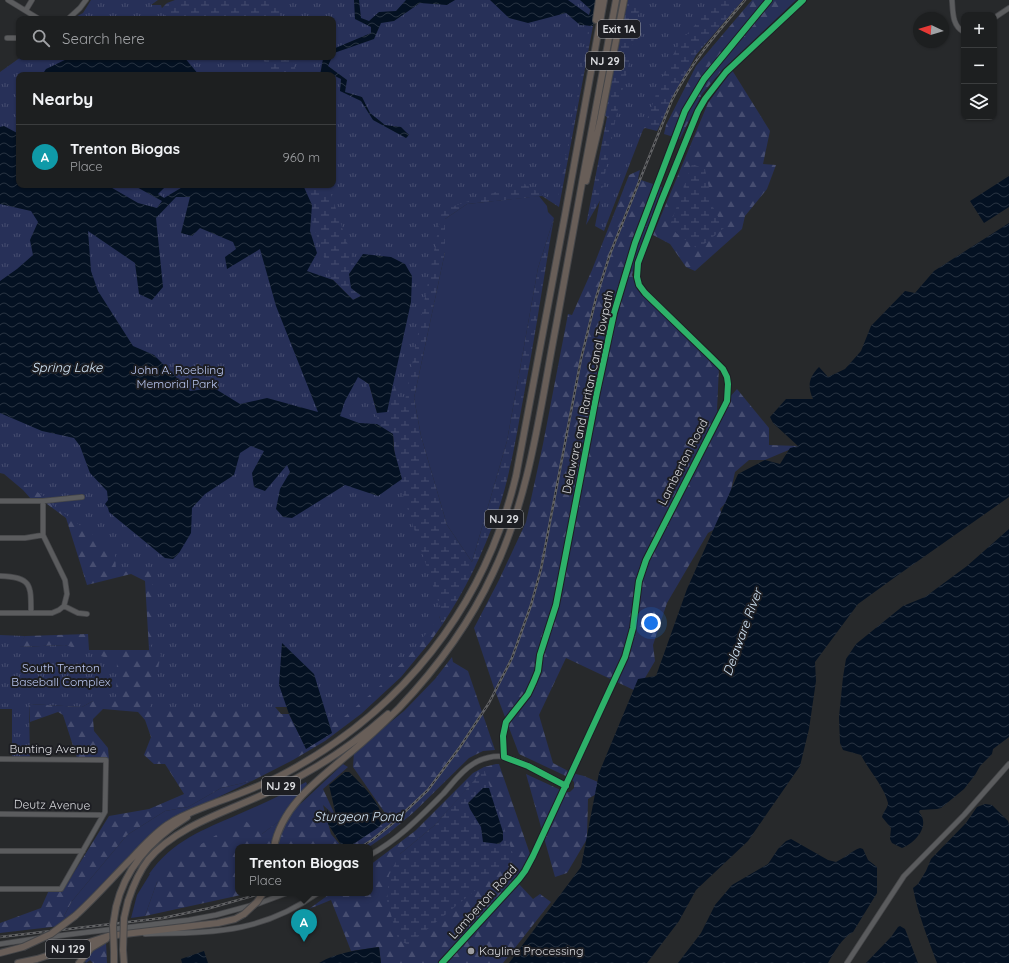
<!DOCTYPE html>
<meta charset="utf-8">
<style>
body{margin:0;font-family:Quicksand,sans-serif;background:#252729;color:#f1f3f6}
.controls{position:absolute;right:12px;top:12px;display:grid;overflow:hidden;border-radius:8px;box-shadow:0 1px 3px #0004}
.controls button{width:36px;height:36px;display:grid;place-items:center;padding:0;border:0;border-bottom:1px solid #3b3d3e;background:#1d1f20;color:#f1f3f6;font:20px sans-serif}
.compass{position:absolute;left:913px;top:12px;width:36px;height:36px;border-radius:50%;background:#1d1f20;box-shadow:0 1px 3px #0004;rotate:274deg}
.you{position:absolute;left:651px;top:623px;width:14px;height:14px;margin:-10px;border:3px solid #fff;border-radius:50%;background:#1a73e8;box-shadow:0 0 0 6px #1a73e833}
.badge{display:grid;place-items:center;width:26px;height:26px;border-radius:50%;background:#9c9da1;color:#fff;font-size:13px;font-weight:700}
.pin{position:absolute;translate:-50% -33px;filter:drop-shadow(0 1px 2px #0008)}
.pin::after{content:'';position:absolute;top:21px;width:14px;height:12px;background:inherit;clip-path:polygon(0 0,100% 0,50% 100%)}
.popup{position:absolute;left:235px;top:844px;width:138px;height:52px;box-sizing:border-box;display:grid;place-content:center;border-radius:8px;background:#1d1f20;filter:drop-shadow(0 1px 3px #0005);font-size:13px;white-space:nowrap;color:#a0a2a5}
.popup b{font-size:15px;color:#f1f3f6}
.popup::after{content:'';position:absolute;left:50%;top:100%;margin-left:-8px;border:8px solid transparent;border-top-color:#1d1f20}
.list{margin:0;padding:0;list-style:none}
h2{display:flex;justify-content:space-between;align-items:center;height:52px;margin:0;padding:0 16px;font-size:17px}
h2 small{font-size:13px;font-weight:400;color:#a0a2a5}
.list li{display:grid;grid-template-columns:26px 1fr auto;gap:12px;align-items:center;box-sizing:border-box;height:64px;padding:0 16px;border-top:1px solid #3b3d3e}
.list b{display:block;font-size:15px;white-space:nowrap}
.list p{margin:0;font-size:13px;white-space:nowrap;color:#a0a2a5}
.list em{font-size:13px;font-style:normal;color:#a0a2a5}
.icon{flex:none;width:22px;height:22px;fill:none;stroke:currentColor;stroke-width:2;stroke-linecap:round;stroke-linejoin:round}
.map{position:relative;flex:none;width:1009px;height:963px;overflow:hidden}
.search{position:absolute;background:#1d1f20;box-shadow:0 1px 3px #0004;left:16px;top:16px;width:320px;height:44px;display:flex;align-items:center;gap:10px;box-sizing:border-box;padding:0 14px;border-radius:8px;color:#a0a2a5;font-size:15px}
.panel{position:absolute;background:#1d1f20;box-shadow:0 1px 3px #0004;left:16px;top:72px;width:320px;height:116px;border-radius:8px}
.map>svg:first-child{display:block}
</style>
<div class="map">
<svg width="1009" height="963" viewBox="0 0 1009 963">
<defs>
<pattern id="forest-firs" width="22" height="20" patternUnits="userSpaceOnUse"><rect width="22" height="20" fill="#273058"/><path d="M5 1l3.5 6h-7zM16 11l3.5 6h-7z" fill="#464d70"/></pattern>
<pattern id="wetland-marsh" width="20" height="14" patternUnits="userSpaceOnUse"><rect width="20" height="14" fill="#273058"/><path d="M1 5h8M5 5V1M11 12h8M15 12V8" fill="none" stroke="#464d70"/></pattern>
<pattern id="park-tufts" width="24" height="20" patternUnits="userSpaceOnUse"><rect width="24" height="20" fill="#273058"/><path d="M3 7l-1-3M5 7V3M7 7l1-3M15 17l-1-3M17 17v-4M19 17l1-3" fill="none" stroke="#464d70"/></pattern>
<pattern id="water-waves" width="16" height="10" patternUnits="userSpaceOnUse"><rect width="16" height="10" fill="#041122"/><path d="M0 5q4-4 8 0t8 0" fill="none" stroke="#283342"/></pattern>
</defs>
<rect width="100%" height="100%" fill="#27292b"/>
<!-- grass -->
<path fill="#273058" d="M539,196L547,206L548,212L554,218L538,268L507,441L472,562L447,525L421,436L414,398L445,252V219L467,204Z
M252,781L177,817L131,858L123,872L115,871L68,919L64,916L72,901L127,835L165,811L188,807L221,788Z
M306,782L307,784L282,819L262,834L157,882L145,916L131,918L137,895L150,874H149C173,840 203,830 239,814C262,804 284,794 306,782Z"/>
<!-- forest -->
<path fill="url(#forest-firs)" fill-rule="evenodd" d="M752,0H796L723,69L702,94L680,139L664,134L666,125L696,66Z
M732,70L770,131L763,164L776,165L767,189L745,216L742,229L695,271L686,267L670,244L653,235L708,103Z
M640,170L638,179L662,187L637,257L632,275L638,290L702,353L719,367L717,411L737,389L769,428V445L798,446L765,460H749L735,472L729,499L720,509L725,523L708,533L667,603L653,645L655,661L645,678L650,689L638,692L566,658L539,715L553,763L572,773L584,776L598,782V793L588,799L587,839L567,873L555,877L526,774L565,792H570L574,788V782L570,778L519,754L494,688L474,628L499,580L526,522L543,444L568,314L572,315L592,270L629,175Z
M0,413L42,431L281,714H289L306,748L314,674L422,636L397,483L442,625L430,642L401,677L361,714L325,741L293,760L252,781L221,788L188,807L165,811L127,835L72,901L64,916L68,919L60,926L0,933V923L41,908L49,890H63L109,816L149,809L184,794L165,764H154L144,755L151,737L145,720L138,712L103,709L93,719L94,731L108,748L109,761H78L63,715L58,712L30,722L29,704L82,707L93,701H116L66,645L18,647L25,636L88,634L89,650H149L145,581L131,574L87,585L66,518L47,504L46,502L31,499L23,490L4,474L0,473Z
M452,657L453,662L468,671L495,750L483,751L469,758L414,812L389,833L369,847H348L385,822V813L353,767L354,752L404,711L435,679Z
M343,764L348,767L323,789L336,817L323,805L331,834L342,847H238V893H250L145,916L157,882L173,861L243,819L262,834L295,809Z
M496,764H499L530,854L518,883L533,899L540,894L551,902L503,963H381L379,947L351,951L331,900L309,909L331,893H370V865L415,831L473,773L484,767ZM484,770L398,939L400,854L435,825Z
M106,942L107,963H93L90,960L86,963L84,960L91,951Z"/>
<!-- wetland -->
<path fill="url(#wetland-marsh)" d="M175,0H354L333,19L152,18L167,3Z
M490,0L580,25L593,26L559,207L542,196L467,204L445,219V252L414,398L421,436L447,525L472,562L507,441L538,268L554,218C544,275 536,332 525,389C517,431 511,474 497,514C483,553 465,591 442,625L397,483L393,434L340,417L358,377L369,384L377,413L361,296L353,300L333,280L307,271L303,185H333V57Z
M624,0H743L696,55L657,131L645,128L639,133L586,225L607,117L603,114Z
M184,57H324L320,75H199Z
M692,164L705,169L713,207L724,228L698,249L669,228Z
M484,769L513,854L510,862L408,945L398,939L387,901L389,875L400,854L435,825Z"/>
<!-- park -->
<path fill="url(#park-tufts)" d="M91,0H158L151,5H161L165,19H72L83,13Z
M276,0H591L586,50L557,203L523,183L442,210L403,411L328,185H333V75H297L292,57H333V19H281Z
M641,0H717L681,41L670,60L661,80L651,109L604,231L595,226L616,117L630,59Z
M21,57H263L268,75H19V185H300L442,613L412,652L380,686L344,717L321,729L314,707H150L161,654L149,645L156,644L151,570L116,572L115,551L51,504L44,496L0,471V72Z
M0,635L25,636L19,647L65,645L117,661L116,701H93L82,707L29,704L30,761H12V709H0Z"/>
<!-- water -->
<path fill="url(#water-waves)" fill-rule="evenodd" d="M354,0H359L361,18L369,21L379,12L396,11L406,0H455L447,5L420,3L394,21L381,23L374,39L334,53L333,55V49L371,33V27L355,19Z
M490,0H568L589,15L591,10L580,0H598L593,26L580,25L566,13L528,23L509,18Z
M71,57H184L199,75H42L46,69Z
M324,57H332L328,66L347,80L345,92L362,97L370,113L385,125L401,127L409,135L406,138L373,120L361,101L340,91L341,79L327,72L324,75H320L323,59Z
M4,126L19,134V185H107L138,203L157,208L162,201L133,185H167L158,194L164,198L186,185H303L312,205L310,231L317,253L307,271L333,280L353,300L361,296L351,288L349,274L363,254L391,257L405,264L412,276L411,302L387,412L377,413L369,384L358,377L345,401L340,416L359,423L377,424L393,434L394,450L402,479L378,496L345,485L292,518L283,517L276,509L280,489L290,472L287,465L265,491L254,487L252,473L264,451L251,446L240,453L234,475L205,494L192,508L191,533L179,553L173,559L165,558L115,517L109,512L108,508L105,504L108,500L107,491L90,473L80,446L74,438L42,431L0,413V281L17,269L33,255L30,240L38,222L31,211L0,204V127ZM176,197H190L181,233L192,236L200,228L233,242L236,249L225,257L227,269L260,249L276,306L318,412L267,398L240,404L214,388L190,391L154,355L133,346L98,291L91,271L88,231L135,263L139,294L152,300L163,287L156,218Z
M1009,176V207L984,223L970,201Z
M1009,223V497L898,575L858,604L815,662L816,681L809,729L800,766L748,841L696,890L679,921L647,963H509L581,867L599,773L638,679L656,676L687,589L738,474L765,460L780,464L790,448L798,446L773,423L770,417L786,399H813C807,386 809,377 819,367L828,377L845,369L861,351L871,326L905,291L915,293L934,271Z
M1009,529V737L993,749L992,754L980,766L975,775L964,789L941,808L937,809L920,810L919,812C931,826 915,843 902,848L892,843L890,839L891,828L882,817C883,812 888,808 888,803C884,786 869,771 861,755L843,750L840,743L839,717L843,677L846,659L856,644L903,606L925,597L967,566Z
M282,643L314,674L332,733L306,749L289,714L279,685Z
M345,772H349C360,783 391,811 379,827L349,847L342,846L328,824L327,809L333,823L337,820L329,785Z
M483,788H489L503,832V840L499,844L483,842L481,827L470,809L468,803Z
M985,804L992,805L1008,821L1009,825V963H937C928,939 918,914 913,888L918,884L926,871L931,859L966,823L977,807Z
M791,839L828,860L836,862C845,858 851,851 860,848L863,849L868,860L877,867V893L853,932C842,938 834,952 828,963H678L701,933L715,905L732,885L768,864L778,849L786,841Z
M900,926L905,929L918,963H866L891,937L898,927Z
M379,947L381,963H319C337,952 359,950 379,947Z
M204,951L208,963H182L181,959Z"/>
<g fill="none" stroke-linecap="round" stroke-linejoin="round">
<defs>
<path id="minor" d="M8,0L39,19
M952,0C953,12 952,26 964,32
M26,10L32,0
M994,18L1009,8
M68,19L80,8L86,0
M7,38H19
M0,501H43L82,497
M43,501V535L65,580L67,594L64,606
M0,538H25L43,535
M0,576C32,577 31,585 31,613
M64,606L78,613L87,614
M0,613H52L59,610L64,606
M0,759L106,760L105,812L61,889H0
M0,814L100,815L102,817
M0,851H83
M370,855C398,840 421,816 443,794C452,784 461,771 473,764C482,758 495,755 505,757C527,762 547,776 566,786
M145,934C213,932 260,934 318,893
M48,937L189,920L216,915L260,903L287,893
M0,944L40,938
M442,963L519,879L525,871L533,856L625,657L633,628L639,581L646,560L727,401L728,384L727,377L723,369L711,357L645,293L639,285L637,277L638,263L661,202L698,111L705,99L726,72L803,0
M847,963L904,876L964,815L1009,764"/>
<path id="highway" d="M596,20L599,0
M586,181L600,122L624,0
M274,847C282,805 319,779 350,753C367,739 383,724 399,708C436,669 470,623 493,573C530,496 540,409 556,326C576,217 595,109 616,0
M128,901C133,886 138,873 148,860C177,824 236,809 277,788C317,769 354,744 388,714
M116,907C125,868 153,838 187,817
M75,916C95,898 113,877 132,858C143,846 154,834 167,825C183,814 200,809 217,802C239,794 260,786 280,776C401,713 484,608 516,476L565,215L604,0
M123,950L124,963
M114,952V963
M0,953L23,947
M18,963L37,959L108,936L218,923L235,919L244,914
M79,963L91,948L106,939"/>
</defs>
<!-- minor casing -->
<use href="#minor" stroke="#454649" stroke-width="6"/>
<!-- highway casing -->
<use href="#highway" stroke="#454649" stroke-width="8"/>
<!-- minor -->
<use href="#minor" stroke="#5b5c5e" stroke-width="4.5"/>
<!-- highway -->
<use href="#highway" stroke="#685e58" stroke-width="6"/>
<defs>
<path id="rail" d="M361,847L372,840L393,823L428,790L460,747L489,703L512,658L531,605L541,569L581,359L596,298L610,254L672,100C692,61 717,33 745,0
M0,937L163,918L210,908L263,893"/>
</defs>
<!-- rail casing -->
<use href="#rail" stroke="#626365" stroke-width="2.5"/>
<!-- rail -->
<use href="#rail" stroke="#1d1e23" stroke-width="1" stroke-dasharray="3" stroke-linecap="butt"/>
<defs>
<path id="highway-bridge" d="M244,914L257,902L263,893
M23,947L51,934L75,916
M123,950L124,918L128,901
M114,952L113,925L116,907"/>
</defs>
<!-- highway-bridge casing -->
<use href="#highway-bridge" stroke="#454649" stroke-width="8" stroke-linecap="butt"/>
<!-- highway-bridge -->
<use href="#highway-bridge" stroke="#685e58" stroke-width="6"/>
<defs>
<path id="cycleway" d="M566,786L528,766L504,757L503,736L506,722L528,694L534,681L538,671L540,655L556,605L597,392L614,313L635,243L685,111L704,79L769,0
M442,963L519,879L525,871L533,856L625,657L633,628L639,581L646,560L727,401L728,384L727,377L723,369L711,357L645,293L639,285L637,277L638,263L661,202L698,111L705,99L726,72L803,0"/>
</defs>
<!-- cycleway casing -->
<use href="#cycleway" stroke="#1d1e23" stroke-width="8"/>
<!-- cycleway -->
<use href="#cycleway" stroke="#2db169" stroke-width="6"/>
</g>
<!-- markers -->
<circle fill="#9c9da1" stroke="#1d1e23" stroke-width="1.5" cx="471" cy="951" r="4"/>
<g text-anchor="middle" stroke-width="4" stroke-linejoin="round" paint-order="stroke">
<!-- shield labels -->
<g fill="#1d1e23" stroke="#a2a3a7" stroke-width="1">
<rect x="598" y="20" width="42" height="18" rx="3"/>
<rect x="586" y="52" width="38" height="18" rx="3"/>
<rect x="485" y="510" width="38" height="18" rx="3"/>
<rect x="262" y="777" width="38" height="18" rx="3"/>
<rect x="46" y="940" width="44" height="18" rx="3"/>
</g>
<g font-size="11" font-weight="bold" fill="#dbdce0">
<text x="619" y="33">Exit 1A</text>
<text x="605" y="65">NJ 29</text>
<text x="504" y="523">NJ 29</text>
<text x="281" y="790">NJ 29</text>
<text x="68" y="953">NJ 129</text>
</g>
<!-- park labels -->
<g font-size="12" fill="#bac7f1" stroke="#1d1e23">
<text x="177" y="374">John A. Roebling<tspan x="177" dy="14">Memorial Park</tspan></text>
<text x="61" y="672">South Trenton<tspan x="61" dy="14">Baseball Complex</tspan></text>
</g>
<!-- street labels -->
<g font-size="12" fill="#dbdce0" stroke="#1d1e23">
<text transform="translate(588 392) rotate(-78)" y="4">Delaware and Raritan Canal Towpath</text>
<text transform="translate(683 462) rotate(-63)" y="4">Lamberton Road</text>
<text x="53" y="753">Bunting Avenue</text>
<text transform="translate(52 805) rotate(1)" y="4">Deutz Avenue</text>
<text transform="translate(483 902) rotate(-48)" y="4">Lamberton Road</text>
</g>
<!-- poi labels -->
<g font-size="12" fill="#dbdce0" stroke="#1d1e23" text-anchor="start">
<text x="479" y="955">Kayline Processing</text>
</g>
<!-- water labels -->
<g font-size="13" font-style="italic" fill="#d2e5f6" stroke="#1d1e23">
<text x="67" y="372">Spring Lake</text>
<text transform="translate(742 632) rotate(-70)" y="5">Delaware River</text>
<text x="358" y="821">Sturgeon Pond</text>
</g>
</g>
</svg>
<div class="controls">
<button>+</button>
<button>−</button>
<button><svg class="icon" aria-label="layers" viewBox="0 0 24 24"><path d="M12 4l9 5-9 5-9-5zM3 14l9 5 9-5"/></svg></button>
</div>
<svg class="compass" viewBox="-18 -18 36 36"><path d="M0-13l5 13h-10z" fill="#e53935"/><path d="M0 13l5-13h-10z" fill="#a0a2a5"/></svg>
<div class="you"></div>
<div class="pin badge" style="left:304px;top:942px;background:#0f9aa8">A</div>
<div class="popup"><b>Trenton Biogas</b>Place</div>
<div class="search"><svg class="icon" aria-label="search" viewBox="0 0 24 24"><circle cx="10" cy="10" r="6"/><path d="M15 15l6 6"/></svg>Search here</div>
<section class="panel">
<h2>Nearby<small></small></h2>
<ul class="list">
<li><span class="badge" style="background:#0f9aa8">A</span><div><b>Trenton Biogas</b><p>Place</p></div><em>960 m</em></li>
</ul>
</section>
</div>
